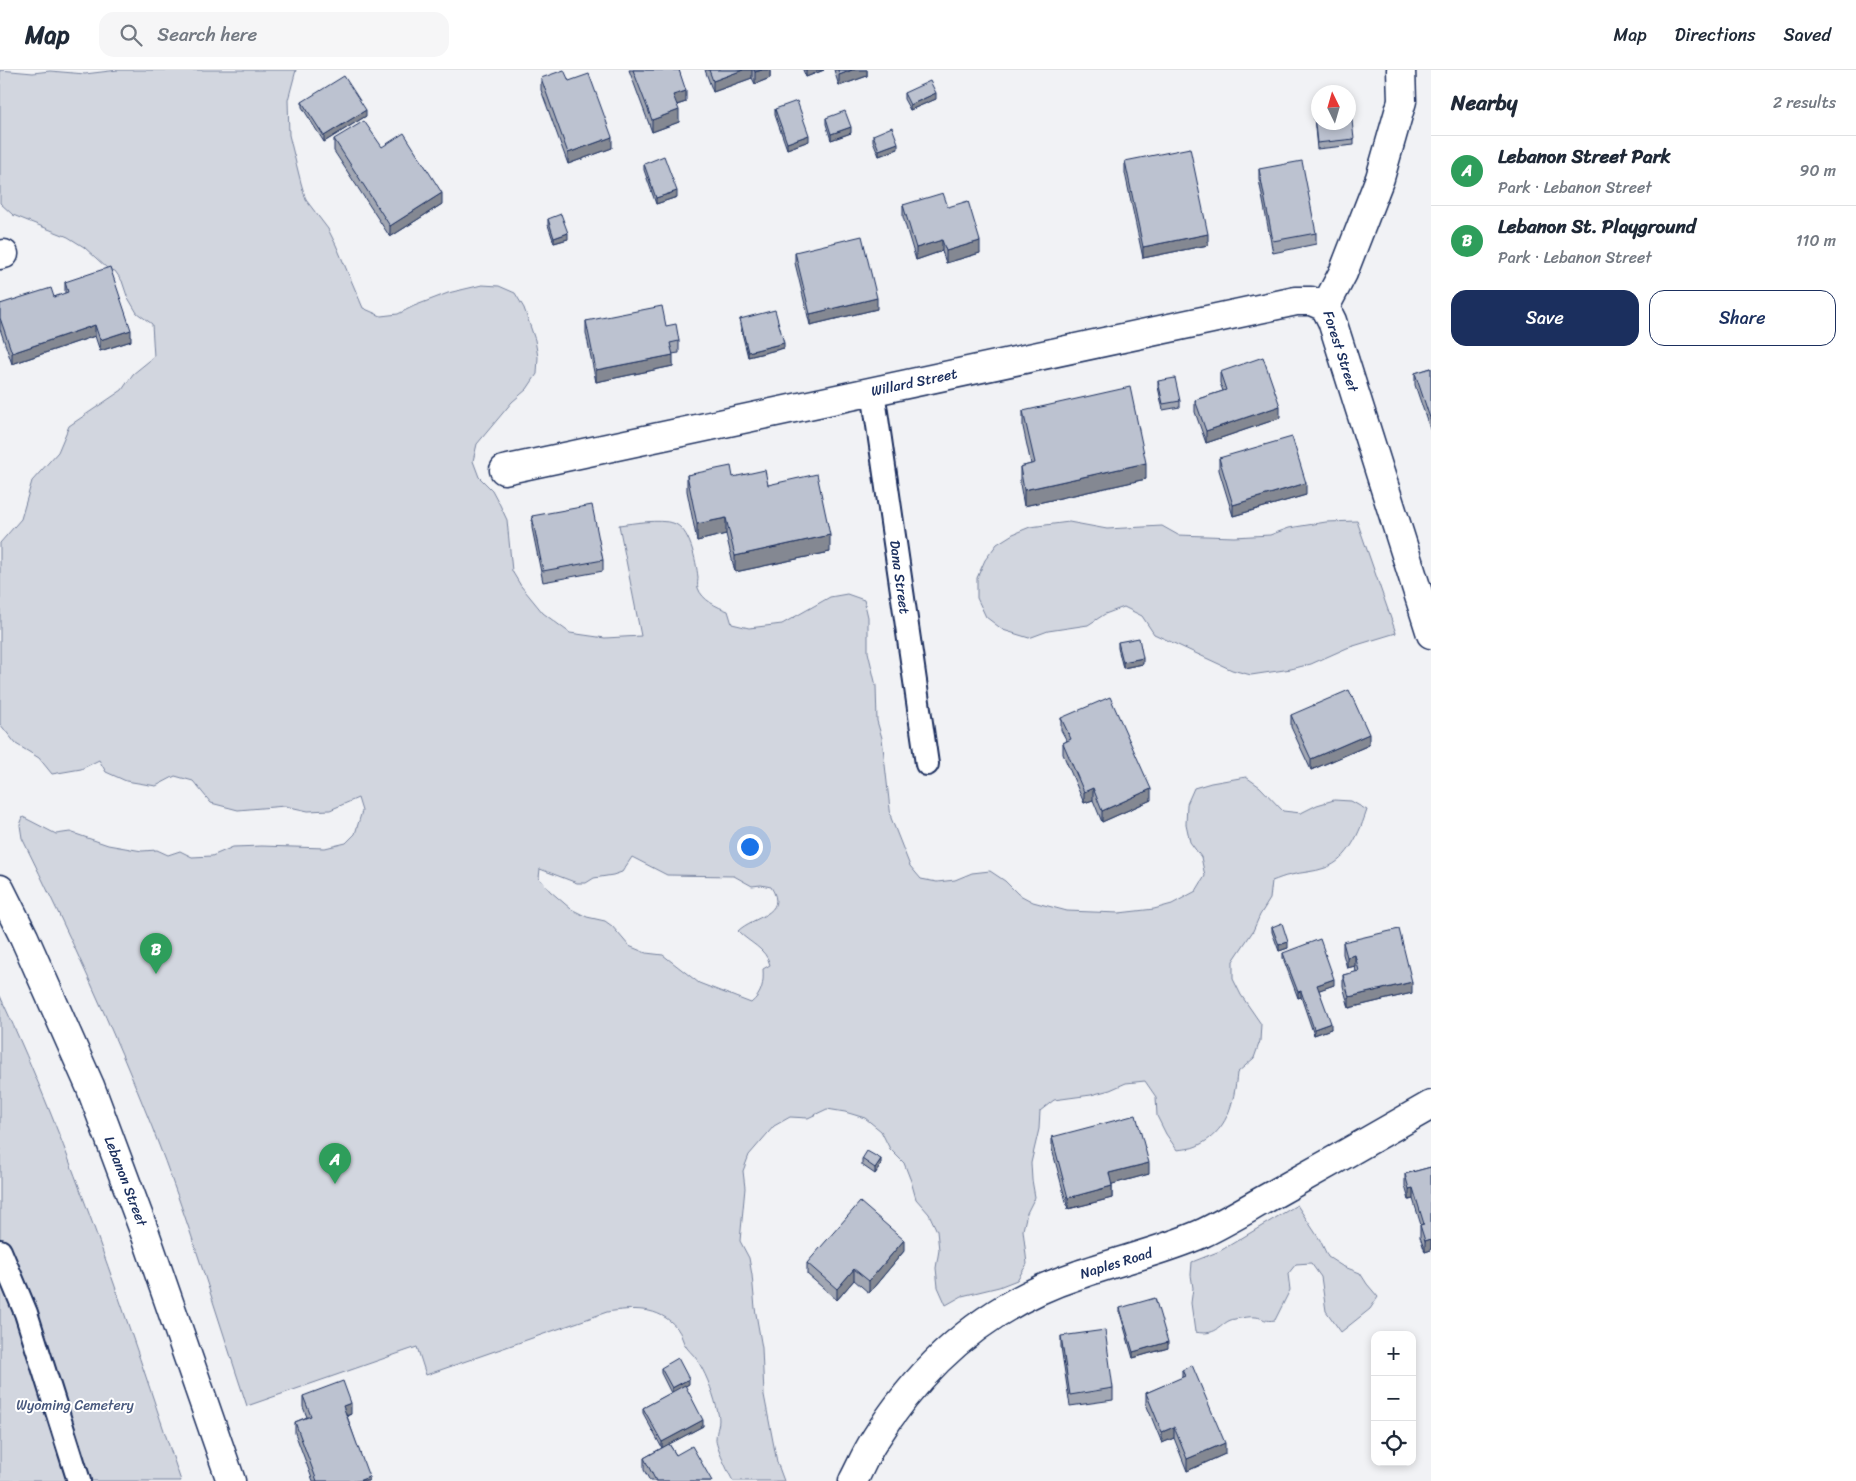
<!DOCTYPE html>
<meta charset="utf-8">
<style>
body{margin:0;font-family:Sriracha,sans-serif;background:#f6f6f7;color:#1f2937}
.controls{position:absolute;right:15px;bottom:15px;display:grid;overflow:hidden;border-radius:10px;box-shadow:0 2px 8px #0003}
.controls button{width:45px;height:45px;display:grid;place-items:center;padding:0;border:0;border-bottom:1px solid #e0e1e3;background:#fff;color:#1f2937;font:25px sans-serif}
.compass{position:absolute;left:1311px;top:15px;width:45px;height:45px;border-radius:50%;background:#fff;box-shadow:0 2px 8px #0003;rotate:355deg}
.you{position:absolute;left:749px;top:776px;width:18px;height:18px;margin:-12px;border:4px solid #fff;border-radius:50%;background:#1a73e8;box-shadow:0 0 0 8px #1a73e833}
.badge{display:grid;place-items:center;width:32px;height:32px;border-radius:50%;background:#1b2f5e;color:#fff;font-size:16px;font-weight:700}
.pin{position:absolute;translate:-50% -41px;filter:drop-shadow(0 1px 2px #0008)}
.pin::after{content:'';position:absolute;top:26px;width:18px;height:15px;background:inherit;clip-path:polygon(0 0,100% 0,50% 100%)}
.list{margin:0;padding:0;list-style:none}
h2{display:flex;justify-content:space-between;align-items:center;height:65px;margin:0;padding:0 20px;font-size:21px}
h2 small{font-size:16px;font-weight:400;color:#747a83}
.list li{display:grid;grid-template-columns:32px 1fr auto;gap:15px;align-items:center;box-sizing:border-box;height:70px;padding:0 20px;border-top:1px solid #e0e1e3}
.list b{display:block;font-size:19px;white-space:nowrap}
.list p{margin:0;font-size:16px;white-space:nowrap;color:#747a83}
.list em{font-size:16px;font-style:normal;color:#747a83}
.actions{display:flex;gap:10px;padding:15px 20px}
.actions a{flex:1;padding:11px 0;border:1px solid #1b2f5e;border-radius:15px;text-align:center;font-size:18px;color:#1b2f5e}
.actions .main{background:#1b2f5e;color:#fff}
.icon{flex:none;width:28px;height:28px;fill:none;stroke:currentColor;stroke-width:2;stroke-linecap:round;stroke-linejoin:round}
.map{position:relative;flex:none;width:1431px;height:1411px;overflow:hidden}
header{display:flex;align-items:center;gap:30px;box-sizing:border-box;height:70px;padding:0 25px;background:#fff;border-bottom:1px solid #e0e1e3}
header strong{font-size:24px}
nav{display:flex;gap:28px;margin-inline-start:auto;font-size:18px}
.search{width:350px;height:45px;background:#f6f6f7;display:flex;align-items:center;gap:12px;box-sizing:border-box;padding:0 18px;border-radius:15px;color:#747a83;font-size:19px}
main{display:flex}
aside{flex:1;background:#fff}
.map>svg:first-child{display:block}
</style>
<header>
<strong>Map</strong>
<div class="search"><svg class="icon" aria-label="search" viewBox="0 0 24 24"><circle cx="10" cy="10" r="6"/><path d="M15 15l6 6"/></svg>Search here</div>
<nav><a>Map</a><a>Directions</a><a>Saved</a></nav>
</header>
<main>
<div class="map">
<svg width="1431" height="1411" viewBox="0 0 1431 1411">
<rect width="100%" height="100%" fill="#f1f2f5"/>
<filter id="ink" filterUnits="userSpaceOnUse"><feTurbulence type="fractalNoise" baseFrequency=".02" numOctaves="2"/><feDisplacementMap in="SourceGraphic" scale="10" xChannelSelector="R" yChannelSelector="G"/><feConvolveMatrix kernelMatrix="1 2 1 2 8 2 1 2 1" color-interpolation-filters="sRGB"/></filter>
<g filter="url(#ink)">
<!-- green -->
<path fill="#d2d6df" stroke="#76829e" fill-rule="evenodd" d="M0,0L33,3L50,1L85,4L118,0H296L288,30L289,65L301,113L306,130L328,159L336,175L363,238L381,246L398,244L414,236L448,223L482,215L499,216L515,223L524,238L535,270L538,287L537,304L527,319L512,332L477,374L473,391L479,407L492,420L500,435L507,450L512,501L521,516L543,543L570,563L605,568L641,566L619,455C634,453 659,449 673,453C690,458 696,491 698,507C698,510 697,515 698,518C702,530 717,537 728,541L732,554L749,558L782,554L830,527L847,524L864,530L868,547V582L876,616L877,651L882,668L891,748L910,796L921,809L937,812L955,810L972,803L990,801L1005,811L1018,824L1033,832L1067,841L1119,843L1154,839L1172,834L1196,821L1205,806L1201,787L1190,772L1186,754L1187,734L1194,718L1211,713L1246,707L1260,717L1283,741L1301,743L1317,735L1334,730L1351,731L1367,740C1360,761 1349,790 1325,798C1314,802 1302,802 1291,805C1284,806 1278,809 1272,811L1270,829L1260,845L1253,861L1233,891V909L1241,925L1261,954L1260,971L1254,988L1237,1003C1234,1034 1227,1062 1197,1076C1191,1079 1183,1079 1177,1080L1166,1064L1157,1046L1156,1027L1145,1011L1126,1013L1110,1020L1091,1025L1054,1030L1040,1041L1039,1059L1031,1093L1032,1110L1035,1127L1027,1143L1023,1160L1027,1194L1017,1210L999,1217L962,1226L946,1235L938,1217L936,1198L939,1180L937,1161L929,1144L916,1129L911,1111L904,1093L890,1079L881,1061L865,1048L845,1042L827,1039L808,1048L790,1047L774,1056L749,1085L743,1101L745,1118L740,1171L749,1188L752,1205L755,1238L762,1278L764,1325L777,1392L784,1411H733C729,1404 715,1375 716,1369C716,1360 721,1353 718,1343C714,1326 708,1308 699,1293C696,1287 691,1283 687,1278C682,1272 682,1264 677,1258C659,1236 632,1238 607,1242L426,1305L417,1277L247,1336C216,1243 188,1148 152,1057C113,959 69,863 22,768L20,755L23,747L56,764L70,762L108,775L142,781L157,780L168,785L180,781L192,787L212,786L233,777L262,776L325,778L346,773L355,764L362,741L358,728L330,740L308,741L285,736L238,740L211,733L193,711L175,706L156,716L126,711L106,702L99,690L81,699L52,704L39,688L16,674L0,654V473L21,449L32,411L58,382L69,356L122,320L133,304L154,287L152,254L137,243L127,226L122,211L115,201L108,199L84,177L68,167L13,145L0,133ZM632,787L667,805L734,806L752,816L761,815L771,817C789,845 753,846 738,861C749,873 766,878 770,895L763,899C764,913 762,924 751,933L699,913L663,885L646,883L629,876L612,856L605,851L587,847L571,839L550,821L539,808L540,799L577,813H586L594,808L613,805L622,802Z
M1357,451L1396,563L1347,578L1311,594L1291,599L1251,605L1232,600L1154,564L1142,546L1124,537L1105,544L1088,555L1048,561L1029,568L1003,560L986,547L977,528V508L985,490L997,474L1013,464L1030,457L1069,452L1107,459L1162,456L1178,465L1234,467L1270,465L1289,458L1326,452Z
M0,926C73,1083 126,1248 181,1411H0Z
M1297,1135L1320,1170L1328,1187L1342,1196L1360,1203L1367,1214L1378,1227L1370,1239L1341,1262L1326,1241L1321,1207L1311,1193L1296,1194L1288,1204L1290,1220L1275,1250C1264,1252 1264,1248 1256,1247C1249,1246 1241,1248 1235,1249C1220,1251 1220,1267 1195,1262L1191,1233L1193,1218L1191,1205L1192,1192L1220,1181Z"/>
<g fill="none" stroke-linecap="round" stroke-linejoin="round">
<defs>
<path id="service" d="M873,321L927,694
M0,1181L26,1243L79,1411"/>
<path id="minor" d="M0,185L4,184
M1325,237L1332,251L1431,564
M1325,237L1343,203L1380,108L1402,31L1401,0
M504,400L1296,231H1311L1325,237
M853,1411C860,1398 866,1383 874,1371C923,1292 989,1234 1078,1205C1120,1190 1163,1181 1203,1163C1228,1151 1252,1136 1276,1123C1328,1094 1379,1065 1431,1035"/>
<path id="secondary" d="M0,819L24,867L90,1016L146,1166L231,1411"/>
</defs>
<!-- service casing -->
<use href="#service" stroke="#1b2f5e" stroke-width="26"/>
<!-- minor casing -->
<use href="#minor" stroke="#1b2f5e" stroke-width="31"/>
<!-- secondary casing -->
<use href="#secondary" stroke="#1b2f5e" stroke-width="31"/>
<!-- service -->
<use href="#service" stroke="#fff" stroke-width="22"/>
<!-- minor -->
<use href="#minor" stroke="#fff" stroke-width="28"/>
<!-- secondary -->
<use href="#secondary" stroke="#fff" stroke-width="28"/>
</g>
<!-- wall -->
<path fill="#a2a7b3" stroke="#1b2f5e" d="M629,0H679L686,32L677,35L679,52L652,62Z
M705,0H770V8L755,14L752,8L713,22Z
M803,0H824L806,7Z
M834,0H867V6L839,16Z
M541,8L569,11L612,78L568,94L541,20Z
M904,23L936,29L910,40L904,29Z
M302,32L366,46L324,72L302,37Z
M1313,36L1354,69V75L1317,79Z
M775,39L809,71L787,79L775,45Z
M826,48L851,63L831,70L826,54Z
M873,65L898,79L879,86L873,71Z
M334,69L442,134L390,167L334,81Z
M1125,91L1208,175L1143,188L1125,103Z
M644,94L677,127L656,134L644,100Z
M1259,99L1316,163V174L1273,183L1259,110Z
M903,135L948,137L980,183L946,193L942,181L916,190L903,147Z
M548,149L568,169L554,173L548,155Z
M795,182L877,239L810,255L795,193Z
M65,212L131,271L100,281L95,266L12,294L0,259V234L54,227L65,224Z
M740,249L784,278L748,287L740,255Z
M586,251L666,256L679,271V283L672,284L673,296L596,312L586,263Z
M1431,298V362L1415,315V303Z
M1220,302L1280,348L1206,373L1195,342V330L1223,321L1220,313Z
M1158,311L1180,331V337L1163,340L1158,317Z
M1023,341L1146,409L1024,436L1020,414V397L1031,394L1023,357Z
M1219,388L1306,425L1233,446L1219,400Z
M687,405L733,407L768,415L830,482L735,502L726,464L697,471L687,421Z
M532,446L603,490V501L543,512L532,458Z
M1118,572L1143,594L1123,598L1118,578Z
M1291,645L1369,675L1311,700L1291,657Z
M1061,648L1151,730L1102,752L1093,730L1084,733L1063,684V673L1067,671L1061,660Z
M1272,857L1288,878L1279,881L1272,862Z
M1343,872L1412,923L1349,938L1343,916V905L1356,902L1355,896L1347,898L1343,884Z
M1283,883L1334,915L1319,920L1331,959L1314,965L1301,927L1298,928L1283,888Z
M1052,1067L1149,1104L1112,1114V1128L1068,1139L1052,1079Z
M862,1089L881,1095L875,1104L862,1095Z
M1431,1097V1180L1425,1182L1420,1167V1155H1421L1413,1129L1409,1130L1405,1116V1104Z
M904,1181L869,1223L854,1210L837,1230L807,1204V1193Z
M1120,1238L1168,1278L1133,1288L1120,1243Z
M1061,1266L1113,1318V1330L1070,1336L1061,1277Z
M661,1298L689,1314L685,1316L703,1356L669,1374L676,1385L712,1411H650L644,1400V1388L662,1378L643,1343V1338L671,1323L661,1303Z
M1182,1300L1225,1384L1187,1401L1174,1368L1162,1373L1146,1334V1323L1182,1308Z
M303,1326L351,1344L347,1346L369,1411H313L295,1363V1352L307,1347L303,1337Z"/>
<!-- shaded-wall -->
<path fill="#848892" stroke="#1b2f5e" d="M743,0H752V8L713,22V11Z
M762,0H770V8L755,14V2Z
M806,0H824L806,7Z
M852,0H867V6L839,16V5Z
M686,21V32L673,36V25Z
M936,23V29L910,40V35Z
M366,40V46L324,72V66Z
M679,40V52L652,62V50Z
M851,57V63L831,70V64Z
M809,65V71L787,79V73Z
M612,67V78L568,94V83Z
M898,73V79L879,86V80Z
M677,121V127L656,134V128Z
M442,123V134L390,167V156Z
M568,163V169L554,173V168Z
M1208,164V175L1143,188V177Z
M942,170V181L916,190V178Z
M980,171V183L946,193V181Z
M877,228V239L810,255V244Z
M95,255V266L12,294V283Z
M131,260V271L100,281V270Z
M784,273V278L748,287V282Z
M673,285V296L596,312V300Z
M1280,336V348L1206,373V361Z
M1146,393V409L1024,436V420Z
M1306,413V425L1233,446V435Z
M726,448V464L697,471V454Z
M830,465V482L735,502V486Z
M1143,588V594L1123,598V592Z
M1369,664V675L1311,700V689Z
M1093,718V730L1084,733V722Z
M1151,719V730L1102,752V741Z
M1288,872V878L1279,881V875Z
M1355,885V896L1347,898V887Z
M1334,909V915L1317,921V915Z
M1412,912V923L1349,938V927Z
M1301,921V927L1298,928V922Z
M1331,953V959L1314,965V959Z
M881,1089V1095L875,1104V1098Z
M1149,1093V1104L1109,1115V1103Z
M1112,1116V1128L1068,1139V1128Z
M1413,1118V1129L1409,1130V1119Z
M1431,1169V1180L1425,1182V1171Z
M904,1170V1181L869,1223V1211Z
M854,1199V1210L837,1230V1219Z
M1168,1272V1278L1133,1288V1282Z
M689,1309V1314L672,1324V1318Z
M351,1333V1344L343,1347V1336Z
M703,1350V1356L662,1378V1372Z
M1174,1357V1368L1162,1373V1362Z
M1225,1373V1384L1187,1401V1389Z
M369,1407V1411H358Z"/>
<!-- building -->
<path fill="#bcc2d0" stroke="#1b2f5e" d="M564,0L569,11L589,4L612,67L568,83L541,8Z
M633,0H679L686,21L673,25L679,40L652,50Z
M709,0H743L713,11Z
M754,0H762L755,2Z
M838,0H852L839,5Z
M344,6L366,40L324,66L302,32Z
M930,11L936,23L910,35L904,23Z
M797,31L809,65L787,73L775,39Z
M1348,32H1350L1354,69L1317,73L1313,36L1318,35V52H1348Z
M845,41L851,57L831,64L826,48Z
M364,51L382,77L404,63L442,123L390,156L334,69Z
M892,57L898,73L879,80L873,65Z
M1190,78L1208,164L1143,177L1125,91Z
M664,86L677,121L656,128L644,94Z
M1302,91L1316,163L1273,171L1259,99Z
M943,123L948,137L968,131L980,171L946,181L942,170L916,178L903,135Z
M561,144L568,163L554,168L548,149Z
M862,166L877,228L810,244L795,182Z
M110,197L131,260L100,270L95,255L12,283L0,248V234L51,218L54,227L68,222L65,212Z
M662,236L666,256L676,254L679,271L670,273L673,285L596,300L586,251Z
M775,240L784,273L748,282L740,249Z
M1263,287L1280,336L1206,361L1195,330L1226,320L1220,302Z
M1431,298V351L1415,303Z
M1175,308L1180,331L1163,334L1158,311Z
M1130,317L1146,393L1024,420L1020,397L1035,393L1023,341Z
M1292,367L1306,413L1233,435L1219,388Z
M731,396L733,407L765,400L768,415L817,404L830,465L735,486L726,448L697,454L687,405Z
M592,435L603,490L543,501L532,446Z
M1139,568L1143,588L1123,592L1118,572Z
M1349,620L1369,664L1311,689L1291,645Z
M1110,627L1151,719L1102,741L1093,718L1084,722L1063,673L1071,669L1061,648Z
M1282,853L1288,872L1279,875L1272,857Z
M1399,859L1412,912L1349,927L1343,905L1359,901L1355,885L1347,887L1343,872Z
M1320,869L1334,909L1317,915L1331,953L1314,959L1301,921L1298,922L1283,883Z
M1136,1045L1149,1093L1109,1103L1112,1116L1068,1128L1052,1067Z
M867,1081L881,1089L875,1098L862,1089Z
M1431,1097V1169L1425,1171L1420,1155L1424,1154L1413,1118L1409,1119L1405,1104Z
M860,1132L904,1170L869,1211L854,1199L837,1219L807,1193Z
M1155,1228L1168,1272L1133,1282L1120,1238Z
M1105,1260L1113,1318L1070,1325L1061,1266Z
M678,1288L689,1309L672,1318L661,1298Z
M1192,1295L1225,1373L1187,1389L1174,1357L1162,1362L1146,1323L1185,1306L1182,1300Z
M343,1311L351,1333L343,1336L369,1407L358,1411H317L295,1352L311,1346L303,1326Z
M685,1315L703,1350L662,1372L643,1338Z
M669,1374L676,1385L692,1376L712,1411H656L644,1388Z"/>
</g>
<g text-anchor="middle" stroke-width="4" stroke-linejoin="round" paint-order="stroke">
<!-- street labels -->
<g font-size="14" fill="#1b2f5e" stroke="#fff">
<text transform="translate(1341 281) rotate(72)" y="5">Forest Street</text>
<text transform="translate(914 312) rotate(-12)" y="5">Willard Street</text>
<text transform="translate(900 507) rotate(82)" y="5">Dana Street</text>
<text transform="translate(126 1111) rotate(69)" y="5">Lebanon Street</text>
<text transform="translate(1116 1193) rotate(-17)" y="5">Naples Road</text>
</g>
<!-- park labels -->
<g font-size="14" fill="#49597e" stroke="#fff">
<text x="75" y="1340">Wyoming Cemetery</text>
</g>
</g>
</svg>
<div class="controls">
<button>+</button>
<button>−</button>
<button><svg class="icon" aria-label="locate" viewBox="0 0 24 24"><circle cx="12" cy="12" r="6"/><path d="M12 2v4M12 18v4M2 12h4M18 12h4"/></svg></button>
</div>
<svg class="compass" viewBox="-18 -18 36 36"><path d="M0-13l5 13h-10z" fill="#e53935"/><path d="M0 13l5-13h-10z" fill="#747a83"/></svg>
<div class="you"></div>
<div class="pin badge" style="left:335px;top:1114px;background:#2e9e5b">A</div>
<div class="pin badge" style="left:156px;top:904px;background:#2e9e5b">B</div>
</div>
<aside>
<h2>Nearby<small>2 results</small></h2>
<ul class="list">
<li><span class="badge" style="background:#2e9e5b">A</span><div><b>Lebanon Street Park</b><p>Park · Lebanon Street</p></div><em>90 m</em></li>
<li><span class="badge" style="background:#2e9e5b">B</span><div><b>Lebanon St. Playground</b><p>Park · Lebanon Street</p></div><em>110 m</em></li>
</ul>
<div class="actions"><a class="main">Save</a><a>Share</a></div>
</aside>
</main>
